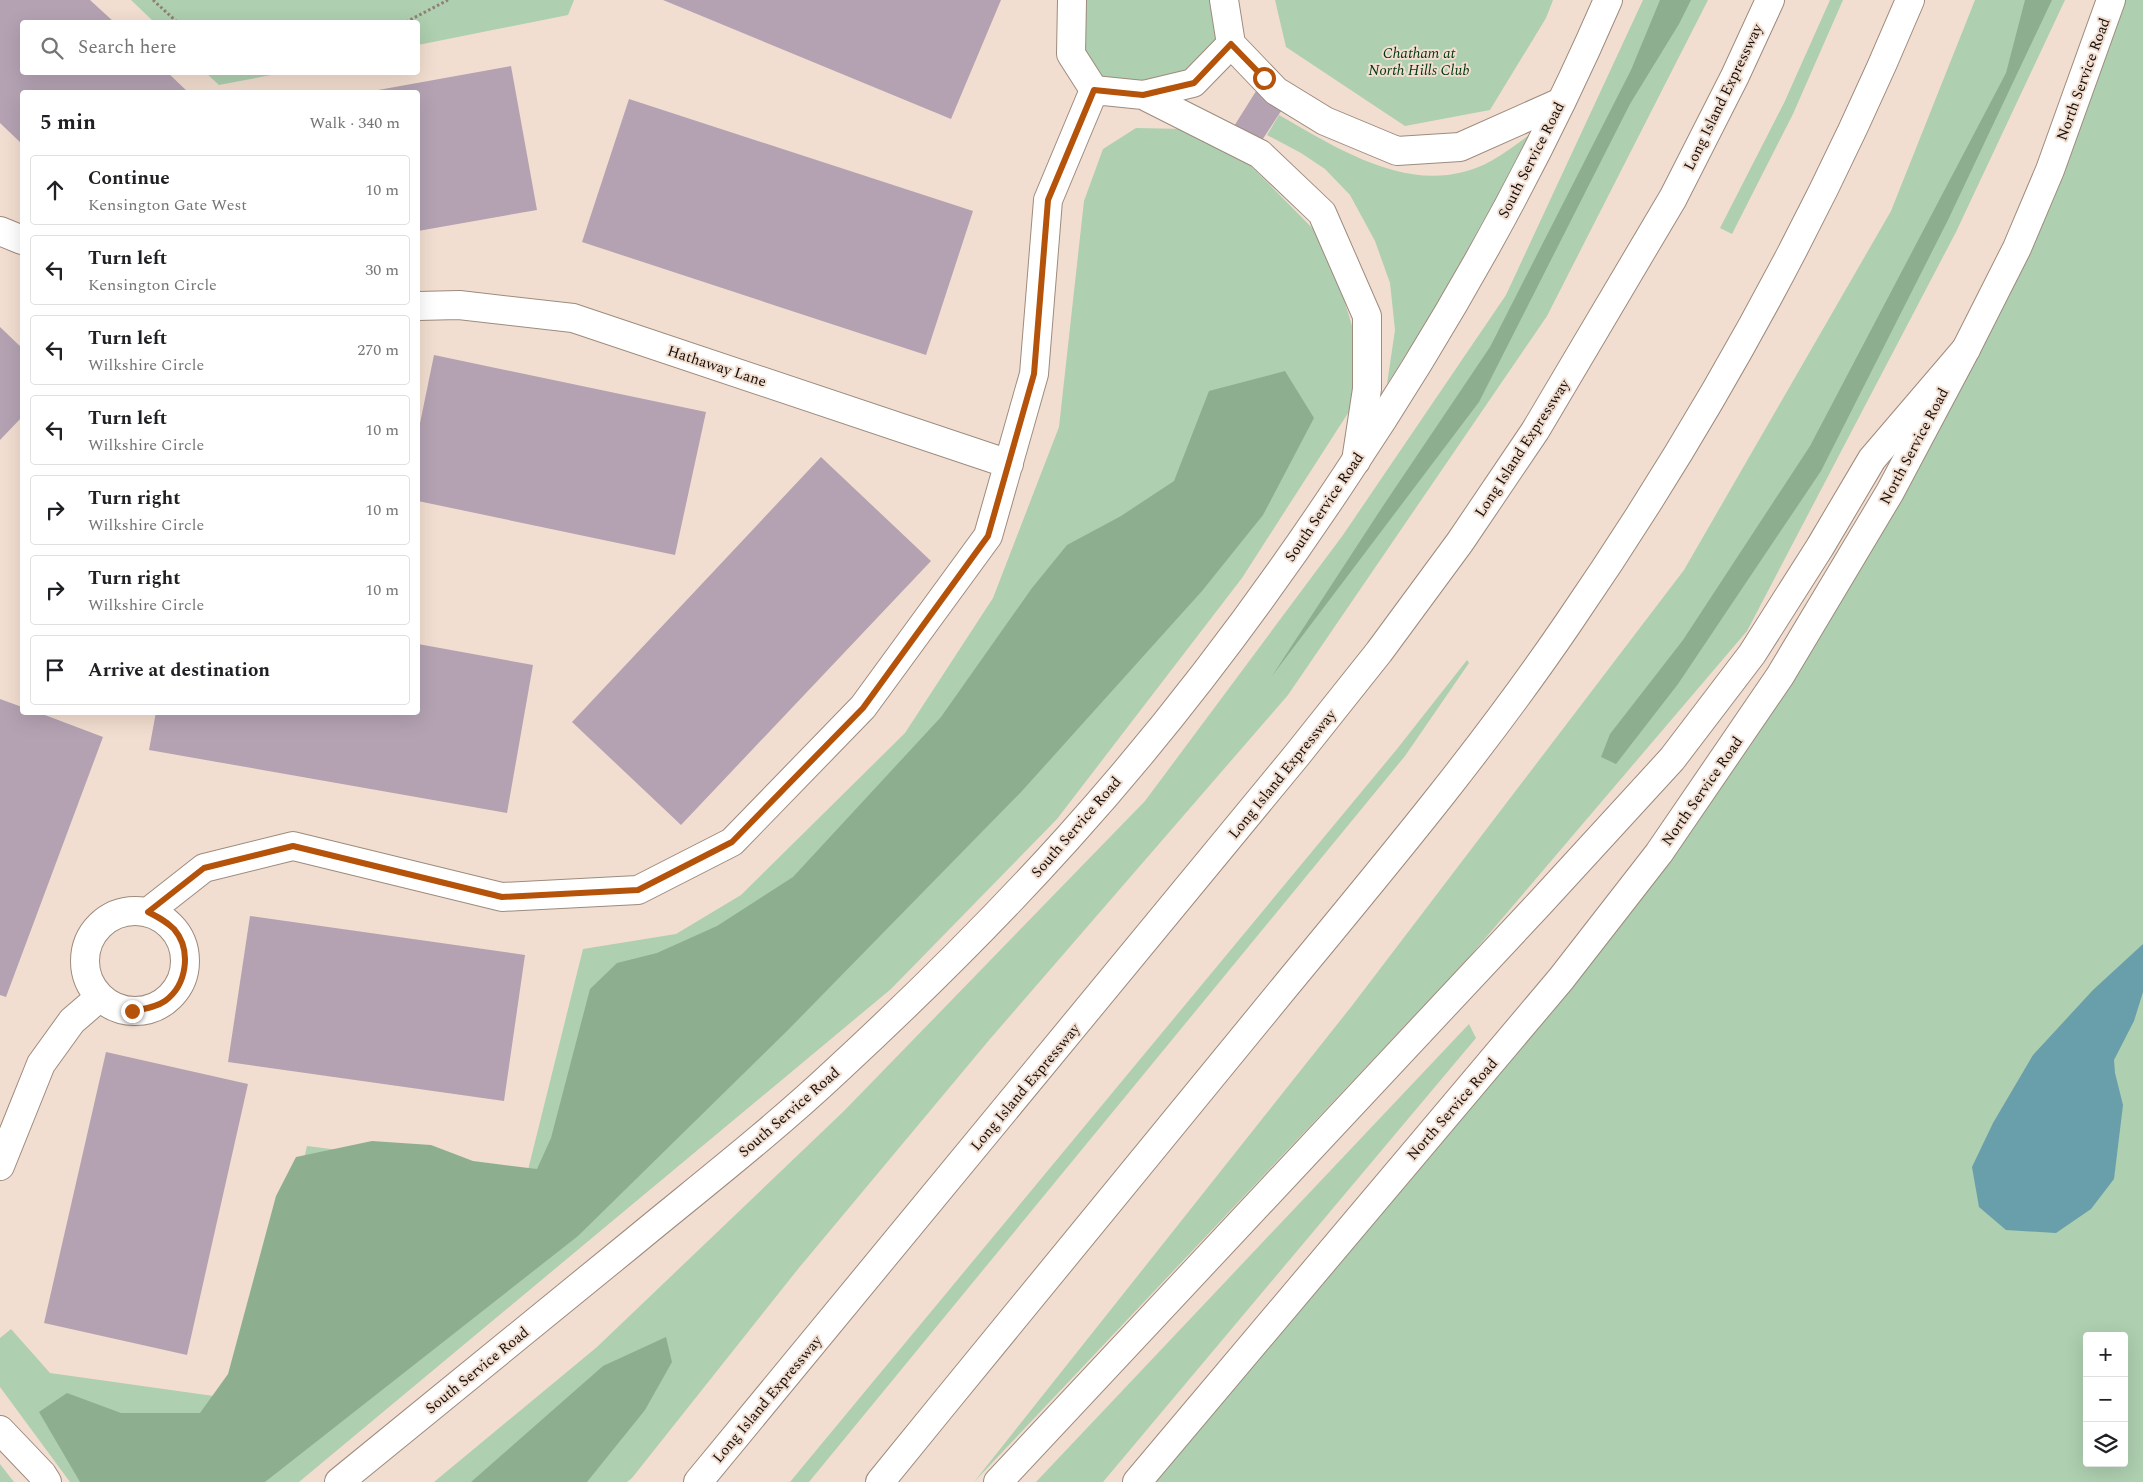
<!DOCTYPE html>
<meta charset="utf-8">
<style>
body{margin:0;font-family:Spectral,serif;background:#f6f6f6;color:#202124}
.controls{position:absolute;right:15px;bottom:15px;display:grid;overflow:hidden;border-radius:5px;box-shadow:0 5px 20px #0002}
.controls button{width:45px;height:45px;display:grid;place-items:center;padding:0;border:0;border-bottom:1px solid #e0e0e0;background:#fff;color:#202124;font:25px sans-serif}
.stop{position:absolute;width:15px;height:15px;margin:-11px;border:4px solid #b45309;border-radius:50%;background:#fff}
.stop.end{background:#b45309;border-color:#fff;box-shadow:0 1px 5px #0008}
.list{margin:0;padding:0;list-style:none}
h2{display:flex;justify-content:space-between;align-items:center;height:65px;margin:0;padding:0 20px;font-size:21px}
h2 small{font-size:16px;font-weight:400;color:#757577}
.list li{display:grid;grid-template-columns:32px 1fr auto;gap:15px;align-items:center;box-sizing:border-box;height:70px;margin:0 10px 10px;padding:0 10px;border:1px solid #e0e0e0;border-radius:5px}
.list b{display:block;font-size:19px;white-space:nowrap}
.list p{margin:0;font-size:16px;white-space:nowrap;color:#757577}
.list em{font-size:16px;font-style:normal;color:#757577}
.icon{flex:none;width:28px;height:28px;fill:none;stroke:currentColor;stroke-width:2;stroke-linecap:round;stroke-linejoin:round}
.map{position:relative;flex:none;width:2143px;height:1482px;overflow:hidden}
.search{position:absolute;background:#fff;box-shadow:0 5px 20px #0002;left:20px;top:20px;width:400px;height:55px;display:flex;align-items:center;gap:12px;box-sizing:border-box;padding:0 18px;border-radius:5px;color:#757577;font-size:19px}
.panel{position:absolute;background:#fff;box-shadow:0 5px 20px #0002;left:20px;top:90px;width:400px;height:625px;border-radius:5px}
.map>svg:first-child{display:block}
</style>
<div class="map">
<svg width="2143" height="1482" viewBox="0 0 2143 1482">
<rect width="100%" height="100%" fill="#f2ded0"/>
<!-- green -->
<path fill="#aecfb0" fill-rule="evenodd" d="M131,0H574L568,15L418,45V22H154Z
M1072,0H1224L1231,44L1193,83L1094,90Z
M1275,0H1553L1546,18L1490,110L1405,126L1286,47Z
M1643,0H1708L1547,316L1288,695L990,1039L798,1269L632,1478L627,1482H434L597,1347L844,1111L1145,801L1343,535L1506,295Z
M1830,0H1843L1793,114L1732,234L1720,228L1784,103Z
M1975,0H2065L1956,232L1747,631L1465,962L974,1482L1351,1007L1684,570L1891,211Z
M2111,0H2143V1482H1137L1658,853L1966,349ZM2087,1336H2124V1463H2087Z
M206,73H282L219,85Z
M1279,115C1342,151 1418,201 1491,161C1506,153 1519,142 1532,133L1490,223L1387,384L1395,330L1390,283L1375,241L1350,195L1325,169L1301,153L1267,135Z
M1136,128L1183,129L1250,165L1327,243L1359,349L1350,410L1242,578L1057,819L891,989L299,1482H70L0,1387V1338L11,1329L50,1373L249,1401L307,1146L527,1174L583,949L676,934L741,895L905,733L993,598L1059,427L1084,201L1103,149Z
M1467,660L1469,663L1405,756L809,1482H790L1397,749Z
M1469,1024L1476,1038L1103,1482H1036Z
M0,1464L14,1482H0Z"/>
<!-- forest -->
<path fill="#8daf8f" d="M1660,0H1691L1679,24L1630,104L1479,402L1272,676L1383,506L1490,347L1631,70Z
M2025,0H2052L1948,220L1821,471L1678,684L1616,764L1601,757L1610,734L1683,640L1810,446L2006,73Z
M1285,371L1314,418L1263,515L1202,591L1022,791L787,1031L578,1236L265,1482H80L39,1412L67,1393L121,1413H200L228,1374L276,1196L296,1157L372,1141L431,1145L473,1161L537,1169L551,1138L590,989L617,963L657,953L717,926L793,877L941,717L1032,588L1067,545L1121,516L1174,481L1209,391Z
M666,1337L672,1362L645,1410L587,1482H471L603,1366Z"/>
<!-- water -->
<path fill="#699eab" d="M2143,944V992L2134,1021L2114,1060L2115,1073L2123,1105L2114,1179L2091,1209L2056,1233L2006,1230L1979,1207L1972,1167L1993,1123L2033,1055L2093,990Z"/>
<!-- building -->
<path fill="#b4a2b2" d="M0,0H90L114,22H22V72H167L188,92H22V144L0,123Z
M663,0H1001L951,119Z
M511,66L537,210L418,231V92H367Z
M1258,88L1285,105L1257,148L1231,131Z
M629,99L973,211L926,355L582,242Z
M0,327L22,348V417L0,440Z
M434,355L706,412L675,555L418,501V433Z
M821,457L931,561L681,825L572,722Z
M418,644L533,665L507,813L149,750L156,712H418Z
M0,699L22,707V712H37L103,737L6,997L0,995Z
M250,916L525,955L504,1101L228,1062Z
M106,1052L248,1084L187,1355L44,1323Z"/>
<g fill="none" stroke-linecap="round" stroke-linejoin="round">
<defs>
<path id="minor" d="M1072,0L1071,54L1094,90L1143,95L1193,83L1231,44
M1224,0L1231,44
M1231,44L1276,91L1325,121L1397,151L1460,147L1561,102
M1143,95L1260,154L1322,213L1367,316V389L1356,461
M0,231L22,240
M418,306L459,305L573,318L1009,464
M85 961a50 50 0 1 1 100 0a50 50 0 1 1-100 0Z
M148,912L204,868L293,846L502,897L638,890L732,842L863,707L988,536L1034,374L1048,200L1094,90
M0,1166L41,1064L72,1021L100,997
M0,1430L42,1474L47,1482"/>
<path id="major" d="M339,1482C437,1403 534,1323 631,1244C700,1187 771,1132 836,1071C916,997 994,920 1067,839C1169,726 1261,604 1345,477C1446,326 1536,167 1608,0
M1137,1482L1561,979L1659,853L1780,676L1890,492L1966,349L2017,248L2050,170L2111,0"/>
<path id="highway" d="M698,1482L1297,755L1379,652L1460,542L1535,431L1673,198L1735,76L1770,0
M880,1482C1014,1317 1149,1153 1284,988C1382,869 1482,750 1569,622C1703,427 1819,218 1910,0
M998,1482L1540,903L1672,759L1752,654L1820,547L1872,459L1966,349"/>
</defs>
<!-- minor casing -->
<use href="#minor" stroke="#9d8b7d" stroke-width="30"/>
<!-- major casing -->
<use href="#major" stroke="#9d8b7d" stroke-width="30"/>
<!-- highway casing -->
<use href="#highway" stroke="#9d8b7d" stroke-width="30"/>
<!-- path -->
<path stroke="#8e8076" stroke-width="3" stroke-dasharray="2.5 2.5" stroke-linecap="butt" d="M153,0L177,22
M406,22L448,0"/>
<!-- minor -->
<use href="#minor" stroke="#fff" stroke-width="28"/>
<!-- major -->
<use href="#major" stroke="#fff" stroke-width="28"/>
<!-- highway -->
<use href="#highway" stroke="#fff" stroke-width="28"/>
</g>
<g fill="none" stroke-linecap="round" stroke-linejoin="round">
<!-- route -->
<path stroke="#b45309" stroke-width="6" d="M132,1011C143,1009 155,1008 165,1001C187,985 192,950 174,929C166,921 158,917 148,912L204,868L293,846L502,897L638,890L732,842L863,708L988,536L1034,374L1048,200L1094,90L1143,95L1194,83L1231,44L1264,78"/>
</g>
<g text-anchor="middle" stroke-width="4" stroke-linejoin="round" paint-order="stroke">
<!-- park labels -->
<g font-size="15" font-style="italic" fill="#00360c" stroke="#f2ded0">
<text x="1419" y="58">Chatham at<tspan x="1419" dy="17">North Hills Club</tspan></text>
</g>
<!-- street labels -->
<g font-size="15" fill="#130d08" stroke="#f2ded0">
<text transform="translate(2083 79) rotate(-70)" y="5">North Service Road</text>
<text transform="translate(1723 97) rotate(-64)" y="5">Long Island Expressway</text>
<text transform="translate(1531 160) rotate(-63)" y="5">South Service Road</text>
<text transform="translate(717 366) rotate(18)" y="5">Hathaway Lane</text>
<text transform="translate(1914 446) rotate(-62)" y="5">North Service Road</text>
<text transform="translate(1522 448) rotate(-57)" y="5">Long Island Expressway</text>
<text transform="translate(1324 507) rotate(-56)" y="5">South Service Road</text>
<text transform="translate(1282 774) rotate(-51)" y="5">Long Island Expressway</text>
<text transform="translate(1702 791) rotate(-55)" y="5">North Service Road</text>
<text transform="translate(1076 827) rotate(-49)" y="5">South Service Road</text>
<text transform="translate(1025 1087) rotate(-50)" y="5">Long Island Expressway</text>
<text transform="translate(1452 1109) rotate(-49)" y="5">North Service Road</text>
<text transform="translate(789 1112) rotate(-41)" y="5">South Service Road</text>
<text transform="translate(477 1370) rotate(-39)" y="5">South Service Road</text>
<text transform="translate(767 1399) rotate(-50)" y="5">Long Island Expressway</text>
</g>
</g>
</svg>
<div class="controls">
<button>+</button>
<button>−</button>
<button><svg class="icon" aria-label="layers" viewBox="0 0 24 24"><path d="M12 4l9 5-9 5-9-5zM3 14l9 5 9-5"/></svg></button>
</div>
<div class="stop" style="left:1264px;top:78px"></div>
<div class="stop end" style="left:132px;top:1011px"></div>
<div class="search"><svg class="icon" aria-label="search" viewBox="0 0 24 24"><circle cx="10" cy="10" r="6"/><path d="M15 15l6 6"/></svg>Search here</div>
<section class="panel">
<h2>5 min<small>Walk · 340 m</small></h2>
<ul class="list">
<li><svg class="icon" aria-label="ahead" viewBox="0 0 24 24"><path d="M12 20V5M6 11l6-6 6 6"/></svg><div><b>Continue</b><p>Kensington Gate West</p></div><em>10 m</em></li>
<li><svg class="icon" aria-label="left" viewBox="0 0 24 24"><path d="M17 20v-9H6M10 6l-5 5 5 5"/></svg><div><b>Turn left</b><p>Kensington Circle</p></div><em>30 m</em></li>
<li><svg class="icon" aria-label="left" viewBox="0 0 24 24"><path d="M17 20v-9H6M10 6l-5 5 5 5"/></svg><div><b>Turn left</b><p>Wilkshire Circle</p></div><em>270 m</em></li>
<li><svg class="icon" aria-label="left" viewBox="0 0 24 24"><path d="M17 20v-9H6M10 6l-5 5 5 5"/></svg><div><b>Turn left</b><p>Wilkshire Circle</p></div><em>10 m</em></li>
<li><svg class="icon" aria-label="right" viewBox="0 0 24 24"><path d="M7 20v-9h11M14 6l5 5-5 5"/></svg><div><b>Turn right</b><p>Wilkshire Circle</p></div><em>10 m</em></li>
<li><svg class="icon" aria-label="right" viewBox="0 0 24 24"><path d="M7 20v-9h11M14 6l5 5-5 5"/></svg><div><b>Turn right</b><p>Wilkshire Circle</p></div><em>10 m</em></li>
<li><svg class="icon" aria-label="arrive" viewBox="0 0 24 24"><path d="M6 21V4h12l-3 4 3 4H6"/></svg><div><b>Arrive at destination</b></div></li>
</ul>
</section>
</div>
